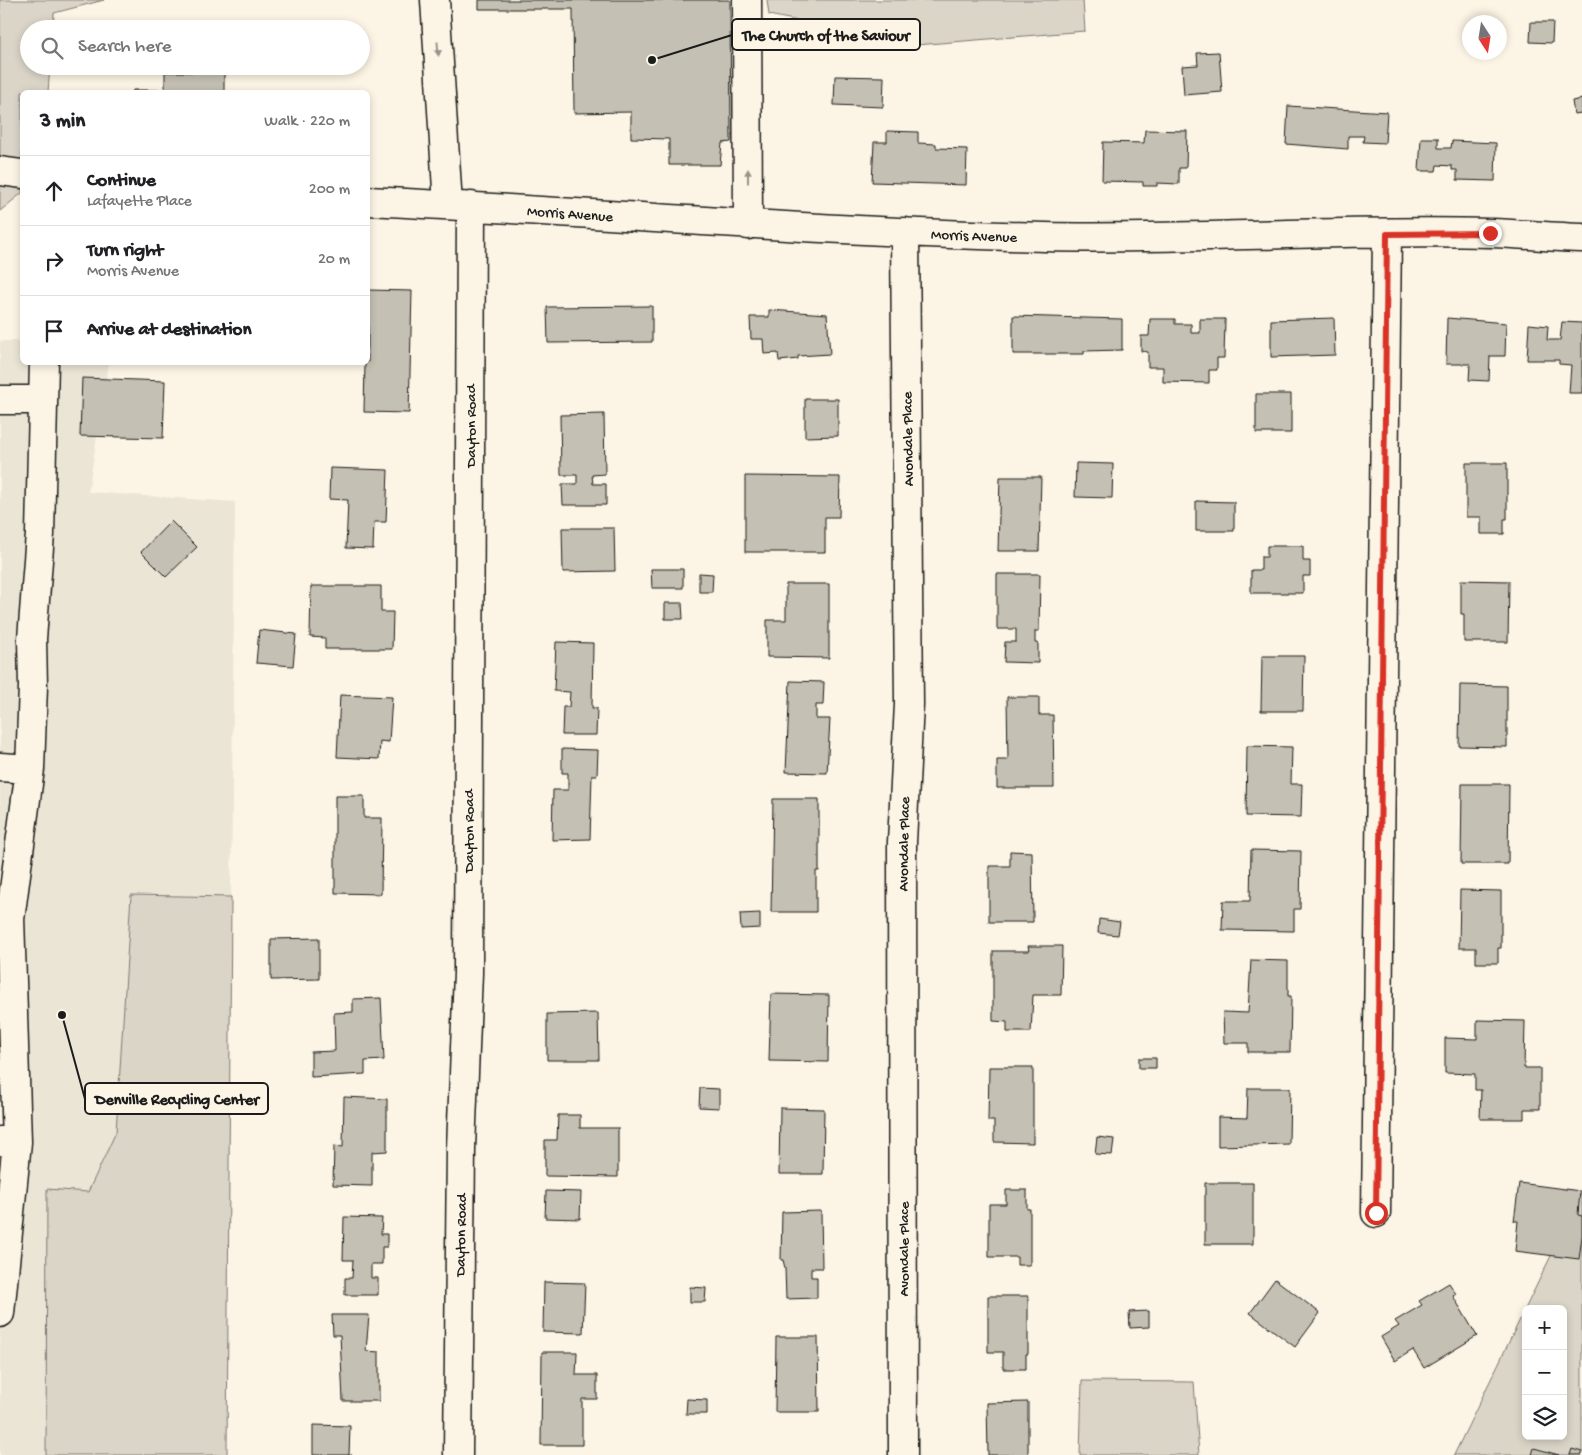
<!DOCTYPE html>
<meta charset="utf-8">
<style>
body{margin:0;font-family:"Gochi Hand",sans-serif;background:#f2f2f2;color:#202124}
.controls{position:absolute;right:15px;bottom:15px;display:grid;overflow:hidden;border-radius:8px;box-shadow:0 2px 8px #0003}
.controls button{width:45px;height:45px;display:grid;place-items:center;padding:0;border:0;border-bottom:1px solid #e0e0e0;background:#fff;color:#202124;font:25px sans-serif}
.compass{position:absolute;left:1462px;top:15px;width:45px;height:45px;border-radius:50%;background:#fff;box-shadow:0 2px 8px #0003;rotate:168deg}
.stop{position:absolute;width:15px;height:15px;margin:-11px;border:4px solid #d93025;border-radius:50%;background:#fff}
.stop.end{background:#d93025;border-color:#fff;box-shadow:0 1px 5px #0008}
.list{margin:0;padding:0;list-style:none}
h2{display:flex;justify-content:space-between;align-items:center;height:65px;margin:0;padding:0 20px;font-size:21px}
h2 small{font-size:16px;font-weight:400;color:#757577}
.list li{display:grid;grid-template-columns:32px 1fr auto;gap:15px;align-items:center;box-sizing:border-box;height:70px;padding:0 20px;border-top:1px solid #e0e0e0}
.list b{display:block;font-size:19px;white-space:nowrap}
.list p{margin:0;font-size:16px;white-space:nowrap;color:#757577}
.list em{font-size:16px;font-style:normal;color:#757577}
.icon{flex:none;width:28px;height:28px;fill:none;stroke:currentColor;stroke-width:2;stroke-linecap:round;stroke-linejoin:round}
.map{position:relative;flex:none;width:1582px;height:1455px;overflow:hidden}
.search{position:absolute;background:#fff;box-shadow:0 2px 8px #0003;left:20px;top:20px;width:350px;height:55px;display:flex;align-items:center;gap:12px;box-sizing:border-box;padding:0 18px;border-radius:28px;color:#757577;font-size:19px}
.panel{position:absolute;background:#fff;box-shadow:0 2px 8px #0003;left:20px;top:90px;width:350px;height:275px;border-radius:8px}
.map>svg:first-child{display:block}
</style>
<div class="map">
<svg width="1582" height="1455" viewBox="0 0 1582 1455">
<rect width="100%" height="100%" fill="#fcf5e5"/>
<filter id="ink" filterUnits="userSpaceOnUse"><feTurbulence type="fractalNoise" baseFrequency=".02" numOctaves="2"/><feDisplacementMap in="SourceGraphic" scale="10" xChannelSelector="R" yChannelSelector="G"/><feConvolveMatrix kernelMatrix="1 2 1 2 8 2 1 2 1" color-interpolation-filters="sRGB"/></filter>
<g filter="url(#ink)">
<!-- built -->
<path fill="#ebe5d6" d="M0,341H22V362L109,363L88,492L235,502L231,897L131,895L116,1132L88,1192L47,1190L46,1455H0Z"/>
<!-- green -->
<path fill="#dbd5c8" stroke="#7c7872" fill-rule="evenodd" d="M0,0H104L54,13L53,29H29V66H50L48,92H22V193L0,211Z
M767,0H1083L1085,31L916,45L769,15Z
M131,895L231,897L227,1455H46L47,1189L88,1192L116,1132Z
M1582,1192V1455H1454ZM1526,1309H1563V1436H1526Z
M1082,1381L1194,1382L1199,1455H1080Z"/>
<!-- building -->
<path fill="#c4c0b3" stroke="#1c1c1c" d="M479,0H730L731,142L722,143L720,165H669V139L631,138V112L574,113L573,9H479Z
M1531,22H1553L1552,43L1530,42Z
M1219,52L1222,92L1184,95L1182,66L1198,65L1197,53Z
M165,72H224V92H133V90H165Z
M835,76L884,77L883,107L834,105Z
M1582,99V113L1574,114L1572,101Z
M1288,106L1387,112L1385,143L1363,142L1364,136H1348V149L1286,144Z
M1145,130L1187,131L1186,168H1179V184L1157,183V186H1143V182L1102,181L1103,142L1144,143Z
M887,131L918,132V143L936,144V148L967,149L966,185L872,182L874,142H887Z
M1421,138H1438V148H1451L1452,141L1496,143L1495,181L1457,180V170H1452V166L1437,165L1436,171H1419Z
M368,290L412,291L409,413L364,412L365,362H368Z
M652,306V342L548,343L547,307Z
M769,310L827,314L830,354L798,356V359L779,361L778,353L764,354L763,339H751L750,317H769Z
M1013,316L1122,319V350L1084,351V354H1013Z
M1334,318L1335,355L1271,357V320Z
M1447,318L1506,323L1505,356H1490L1489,381L1469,380L1470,364H1446Z
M1150,319H1175V324H1191V333H1200V319H1225L1224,358H1217V370H1209V383L1163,382V367H1148V352L1141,351V336H1149Z
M1562,322L1582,323V393H1569L1571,365L1559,364V360H1527L1529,324L1548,326L1547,340H1560Z
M82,378L165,381L163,438L80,436Z
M1256,394H1291V433H1256Z
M805,399H838V436L805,437Z
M604,414L605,474L592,475L593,484H606V505H563L562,484H577V475H561L560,415Z
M1076,463L1113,464L1112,498L1075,497Z
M1466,463H1507V519H1504V534H1481V517H1466Z
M330,468L388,470L386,522H374L373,549L346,548L348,500L329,499Z
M745,476L840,477L839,517H825V552H745Z
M1000,477H1041L1039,551H998Z
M1196,501L1234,502V531H1196Z
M171,521L197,547L166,577L141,552Z
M562,528H614L615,571L563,572Z
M1267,546H1303V561H1310V576H1303V593H1251V570H1261V557H1267Z
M651,569H683V588H652Z
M699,573L713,574L712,592H699Z
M997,574H1040L1039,631H1035V643H1038V663L1004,662L1005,642H1016V629H997Z
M1461,580L1509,581L1508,642H1464V614H1461Z
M786,584H829V658L767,657V620H786Z
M311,586H381V612H393L392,649H325V638L310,637Z
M665,603H682L683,619H665Z
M259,630L296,634L293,666L256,663Z
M556,642L593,643L592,708H597L596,735H562L563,707H569L570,692L554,691Z
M1262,656H1304L1303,711H1261Z
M790,681L824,682L823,705H816V719H830L827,773L786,772Z
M1460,685L1507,686V747L1459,746Z
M340,695L392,697L389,742L380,741L379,759L337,757Z
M1007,697H1039V715H1053L1054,788H997V760H1008Z
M1247,746L1292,747L1291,784H1302L1301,817L1246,816Z
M562,749L598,750L597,775H592L590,839L552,840L553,790H568V773H562Z
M1462,784H1509L1508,864H1461Z
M335,796H364V818H382L381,894L335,893Z
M773,799H819V871H816V912H771Z
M1251,850L1301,851L1300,909H1294V931L1222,930L1223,901H1250Z
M1010,851L1032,852L1033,922H989V866H1010Z
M1460,890L1501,891V948H1498V963H1476V948H1459Z
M760,913V928L741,929L740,914Z
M1099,919L1120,922L1118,935L1098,933Z
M319,938V979L271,980V939Z
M1028,946H1062L1061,995H1033L1031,1032H1007V1022L993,1021V951H1029Z
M1251,960L1288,961V996H1291L1290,1052H1248V1043H1224L1223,1012L1248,1013Z
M771,994L829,995L828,1062L769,1061Z
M381,998L384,1060L365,1061V1074L311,1077V1052L335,1051L334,1013L353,1012V999Z
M598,1013L599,1060H547V1014Z
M1477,1020L1525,1021L1524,1068H1540V1109H1524V1119H1480L1481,1090H1475V1074L1445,1073V1038L1477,1039Z
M1139,1058H1156V1068H1139Z
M989,1067H1033V1143L994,1142V1121H988Z
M700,1088L719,1089V1108L699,1107Z
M1248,1088H1290L1289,1144L1218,1146V1117L1247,1118Z
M344,1097L387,1099V1151L372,1152V1186L333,1185L334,1146L343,1147Z
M780,1108L824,1109L823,1174H779Z
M558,1115H580V1128H618V1177L545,1176V1140H557Z
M1097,1137L1114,1139L1112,1155L1095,1154Z
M1205,1183H1253V1244H1205Z
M1519,1183L1580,1191L1578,1215L1582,1216V1236L1579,1259L1515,1251L1518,1221H1514Z
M1006,1190H1027V1209H1030V1265H1017V1257H989V1204H1006Z
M546,1191L581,1192L580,1219L545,1218Z
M821,1211L822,1268H811V1277H817V1298L786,1299L785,1268L783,1260H781L782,1212Z
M344,1217L382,1218L381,1234H387V1247H382V1264H371V1278H378V1295H345V1278H352L353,1260H343Z
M1275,1279L1320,1313L1295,1347L1250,1313Z
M544,1282L585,1283L583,1333L543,1332Z
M1449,1283L1456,1294L1453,1296L1477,1336L1424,1368L1413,1350L1395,1361L1381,1337L1399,1326L1395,1321L1422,1305L1419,1301Z
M690,1287L706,1288L705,1302H690Z
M988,1296H1028V1354H1026V1369H1003V1352H988Z
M1149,1311V1327L1130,1328L1129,1312Z
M332,1315H369L366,1351L379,1352V1401H343L340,1335H333Z
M776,1337H818L819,1412H775Z
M542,1352H577L576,1375H597V1399H582V1445H541Z
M687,1399L707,1400V1414H686Z
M1028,1402V1455H988L987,1403Z
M313,1425L350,1426L349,1455H352H313Z
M1534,1448L1559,1455H1532Z
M1572,1449L1582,1452V1455H1570Z"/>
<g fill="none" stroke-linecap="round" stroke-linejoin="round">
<defs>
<path id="minor" d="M435,0L448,205
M747,0L748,225
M0,171L22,174
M368,201C593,212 819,232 1045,237C1193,240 1342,229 1491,233C1521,234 1552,237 1582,238
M0,400H43
M0,767L30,769L33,686L32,639L40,534L44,362
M1,931L9,927L30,769
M0,1141L17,1142L10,917
M1376,1213L1387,234
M0,1313L17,1142
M458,1455L461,1148L468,973L471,206
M903,1455L902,842L909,704L905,232"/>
</defs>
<!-- minor casing -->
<use href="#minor" stroke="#1c1c1c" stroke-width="31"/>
<!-- minor -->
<use href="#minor" stroke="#fcf5e5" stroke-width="28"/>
</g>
<!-- one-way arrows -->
<defs><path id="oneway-solid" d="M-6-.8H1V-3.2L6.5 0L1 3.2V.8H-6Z" transform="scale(1.25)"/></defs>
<g fill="#97938b">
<use href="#oneway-solid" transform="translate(438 49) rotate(86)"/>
<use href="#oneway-solid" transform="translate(748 176) rotate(-90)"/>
</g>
</g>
<g fill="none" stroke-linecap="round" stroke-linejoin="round" filter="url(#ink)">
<!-- route -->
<path stroke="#d93025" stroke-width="6" d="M1376,1213L1387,234L1490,233"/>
</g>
<g text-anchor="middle" stroke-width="4.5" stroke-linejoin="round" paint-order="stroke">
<!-- street labels -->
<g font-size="15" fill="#1c1c1c" stroke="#fcf5e5">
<text transform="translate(570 213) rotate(4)" y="5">Morris Avenue</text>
<text transform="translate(974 235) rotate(2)" y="5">Morris Avenue</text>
<text transform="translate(470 426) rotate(-90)" y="5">Dayton Road</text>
<text transform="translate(907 439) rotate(-91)" y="5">Avondale Place</text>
<text transform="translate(468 831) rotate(-90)" y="5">Dayton Road</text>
<text transform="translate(903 844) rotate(-89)" y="5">Avondale Place</text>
<text transform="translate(460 1235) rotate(-89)" y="5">Dayton Road</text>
<text transform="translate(903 1249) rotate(-90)" y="5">Avondale Place</text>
</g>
</g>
<!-- callouts -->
<path fill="none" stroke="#1c1c1c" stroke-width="2" d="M652 60L732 35M62 1015L85 1099"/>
<g fill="#1c1c1c" stroke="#fcf5e5" stroke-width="2">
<circle cx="652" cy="60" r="5"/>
<circle cx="62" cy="1015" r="5"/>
</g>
<g fill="#fcf5e5" stroke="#1c1c1c" stroke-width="2">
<rect x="732" y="19" width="188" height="31" rx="5"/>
<rect x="85" y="1083" width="183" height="31" rx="5"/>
</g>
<g font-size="16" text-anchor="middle" font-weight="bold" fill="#1c1c1c">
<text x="826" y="40">The Church of the Saviour</text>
<text x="177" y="1104">Denville Recycling Center</text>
</g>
</svg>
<div class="controls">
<button>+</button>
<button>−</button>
<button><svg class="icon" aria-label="layers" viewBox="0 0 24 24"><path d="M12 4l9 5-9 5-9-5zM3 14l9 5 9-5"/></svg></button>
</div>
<svg class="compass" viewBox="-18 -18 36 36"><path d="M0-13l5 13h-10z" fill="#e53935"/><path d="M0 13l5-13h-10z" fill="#757577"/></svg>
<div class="stop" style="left:1376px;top:1213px"></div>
<div class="stop end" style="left:1490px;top:233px"></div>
<div class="search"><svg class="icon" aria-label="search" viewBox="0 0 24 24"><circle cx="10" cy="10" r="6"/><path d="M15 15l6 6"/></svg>Search here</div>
<section class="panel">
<h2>3 min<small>Walk · 220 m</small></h2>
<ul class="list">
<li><svg class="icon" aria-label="ahead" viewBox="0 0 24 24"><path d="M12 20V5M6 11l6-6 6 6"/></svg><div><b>Continue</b><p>Lafayette Place</p></div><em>200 m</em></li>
<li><svg class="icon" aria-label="right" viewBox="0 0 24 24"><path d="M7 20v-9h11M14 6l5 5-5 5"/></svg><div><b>Turn right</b><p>Morris Avenue</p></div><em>20 m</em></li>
<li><svg class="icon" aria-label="arrive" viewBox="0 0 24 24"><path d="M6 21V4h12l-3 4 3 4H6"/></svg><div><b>Arrive at destination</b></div></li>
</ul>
</section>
</div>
